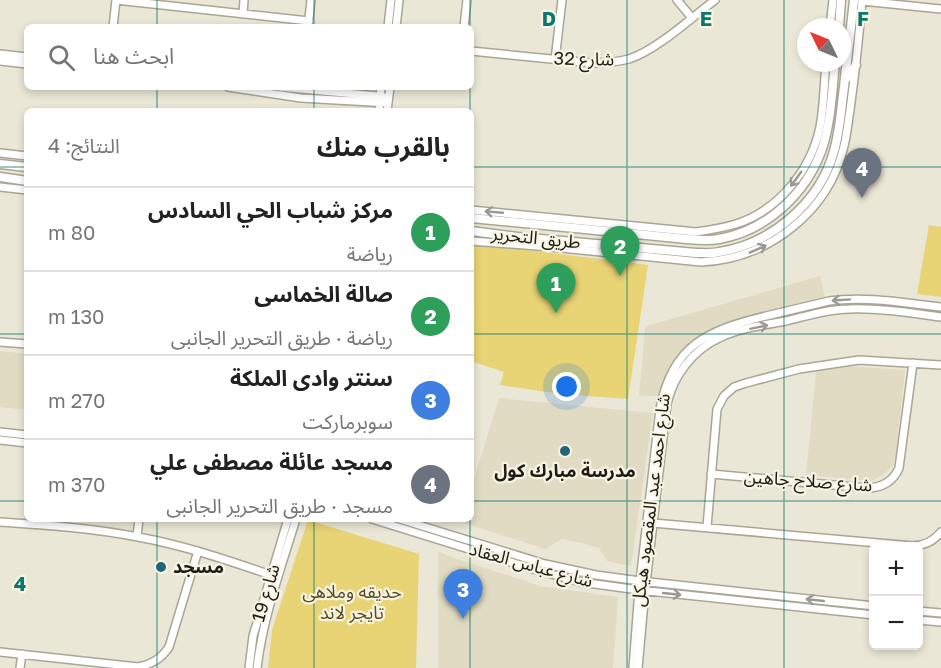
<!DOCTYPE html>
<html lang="ar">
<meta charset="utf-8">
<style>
body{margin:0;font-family:"Golos Text","Noto Sans Arabic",sans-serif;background:#f2f2f2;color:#222;direction:rtl}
.controls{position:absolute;right:18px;bottom:18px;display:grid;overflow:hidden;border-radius:9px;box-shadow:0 3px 9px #0003}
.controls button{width:54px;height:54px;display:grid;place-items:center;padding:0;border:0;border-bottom:2px solid #e0e0e0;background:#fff;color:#222;font:30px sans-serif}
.compass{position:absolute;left:797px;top:18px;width:54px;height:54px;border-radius:50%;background:#fff;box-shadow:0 3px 9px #0003;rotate:313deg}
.you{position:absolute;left:567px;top:387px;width:21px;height:21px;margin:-15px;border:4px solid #fff;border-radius:50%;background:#1a73e8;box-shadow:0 0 0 9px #1a73e833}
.badge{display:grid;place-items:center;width:39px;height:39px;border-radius:50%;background:#ea580c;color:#fff;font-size:20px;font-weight:700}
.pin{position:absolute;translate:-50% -50px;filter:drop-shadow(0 2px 3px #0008)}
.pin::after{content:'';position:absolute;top:32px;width:21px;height:18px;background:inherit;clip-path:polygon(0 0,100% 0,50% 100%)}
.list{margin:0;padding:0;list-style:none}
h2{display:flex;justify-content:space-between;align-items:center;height:78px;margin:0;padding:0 24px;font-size:26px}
h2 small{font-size:20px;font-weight:400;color:#767676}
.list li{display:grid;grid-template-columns:39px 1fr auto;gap:18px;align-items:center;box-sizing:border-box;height:84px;padding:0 24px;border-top:2px solid #e0e0e0}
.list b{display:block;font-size:22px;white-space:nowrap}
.list p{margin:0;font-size:20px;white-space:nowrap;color:#767676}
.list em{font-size:20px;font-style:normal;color:#767676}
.icon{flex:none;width:33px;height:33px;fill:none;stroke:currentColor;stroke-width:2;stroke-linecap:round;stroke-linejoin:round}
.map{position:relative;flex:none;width:941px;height:668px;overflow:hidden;direction:ltr}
.search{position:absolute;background:#fff;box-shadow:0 3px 9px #0003;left:24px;top:24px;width:450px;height:66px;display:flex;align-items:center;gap:15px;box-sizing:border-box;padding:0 21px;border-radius:9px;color:#767676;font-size:22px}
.panel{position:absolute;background:#fff;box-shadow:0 3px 9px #0003;left:24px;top:108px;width:450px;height:414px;border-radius:9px;direction:rtl}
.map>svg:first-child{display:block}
</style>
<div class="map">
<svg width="941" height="668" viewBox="0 0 941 668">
<rect width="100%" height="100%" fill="#ebe7d6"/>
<!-- built -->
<path fill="#e0dbc2" d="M820,276L825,297L749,317L704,333L687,345L674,359L659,396H639L645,329L647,326Z
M0,351L27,354V410L0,407Z
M845,366L905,370L896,452L893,465L883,475L871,481L806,475L816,371Z
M499,398L653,413L631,566L607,561L599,548L581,543L562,539L545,549L461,522L462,519H471V489Z
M438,551L451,557L540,586L618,597L613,668H438Z"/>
<!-- green -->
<path fill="#e8d475" d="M929,225L941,227V297L917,294Z
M471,243L648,265L628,399L561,394L500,385L504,372L471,361Z
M308,520L419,554L416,668H268L272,630Z"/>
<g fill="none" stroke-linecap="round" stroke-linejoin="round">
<defs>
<path id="minor" d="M116,0L309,21
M677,0L692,18
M862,1L941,9
M243,14L244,0
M113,27L116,0
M308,27L311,0
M388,27L391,0
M396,27L399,0
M464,27L467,0
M830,27L833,0
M471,51L592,63C605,63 617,62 629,59C657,50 691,18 715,0
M0,54L27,57
M555,60L562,0
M0,61L27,64
M228,87L301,98L388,103
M280,87L388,97
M379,111L381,87
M387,111L390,87
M0,153L27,156
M0,187L27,190
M471,210L696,232C710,230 723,228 736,224C779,210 811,170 820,127C824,106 824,84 826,63
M471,241L551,247L701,262C768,259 829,212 844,146C847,134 848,122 850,110C855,73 859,37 862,0
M0,342L27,344
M0,432L27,435
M0,440L27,443
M711,474L866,488C882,488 893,482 899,468L913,363
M372,519L533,569L580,582L639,590L874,615
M399,519L545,564L596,575L640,581L874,606
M0,522C46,525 92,528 138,537C183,545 227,560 271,575
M653,523L912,546C924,546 933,542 941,532
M707,527L717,409L724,396L734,387L746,383L799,369L859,360L941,365
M137,536L139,519
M918,611L941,613
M918,620L941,622
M0,652L138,667C152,664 161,659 169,647L198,551
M20,668L22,654
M249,668L253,636L288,519
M257,668C263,617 281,568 296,519
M633,668L639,590L660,409C672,345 708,330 766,316C787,311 808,306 829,301C866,296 904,303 941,307
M638,668L645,591L667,404C673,376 693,350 719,338C740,328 764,325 786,321C807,316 828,309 849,309C880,308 911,313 941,317"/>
<path id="tertiary" d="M839,27L841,0
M846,79L856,65
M0,164L27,167
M0,177L27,181
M471,218L687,239C698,240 709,241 719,239C766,231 806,194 822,149C831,122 832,91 835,63
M471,231L518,237L696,253C703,253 711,254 719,252C771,244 820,203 834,151C840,130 841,109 844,87C847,58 851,29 854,0"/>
</defs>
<!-- minor casing -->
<use href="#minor" stroke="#a9a695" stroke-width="10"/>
<!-- tertiary casing -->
<use href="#tertiary" stroke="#a9a695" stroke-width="11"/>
<!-- minor -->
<use href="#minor" stroke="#fff" stroke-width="7"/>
<!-- tertiary -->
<use href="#tertiary" stroke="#fff" stroke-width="8"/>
</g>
<!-- one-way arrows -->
<defs><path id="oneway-shaft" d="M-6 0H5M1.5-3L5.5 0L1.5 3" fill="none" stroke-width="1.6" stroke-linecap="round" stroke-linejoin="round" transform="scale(1.5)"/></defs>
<g stroke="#999996">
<use href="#oneway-shaft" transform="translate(796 179) rotate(126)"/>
<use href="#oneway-shaft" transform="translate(494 212) rotate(-175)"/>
<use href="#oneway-shaft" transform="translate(758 249) rotate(-24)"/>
<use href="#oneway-shaft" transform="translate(841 300) rotate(176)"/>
<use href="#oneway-shaft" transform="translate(759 327) rotate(-12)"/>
<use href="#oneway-shaft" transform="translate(672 594) rotate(6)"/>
<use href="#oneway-shaft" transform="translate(815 600) rotate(-174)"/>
</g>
<!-- grid -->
<path fill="none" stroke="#0f766e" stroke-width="1.5" stroke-opacity="0.55" d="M157,0V27M314,0V27M470,0V27M627,0V668M784,0V668M157,87V111M314,87V111M470,87V111M0,167H27M471,167H941M0,334H27M471,334H941M0,501H27M471,501H941M157,519V668M314,519V668M470,519V668"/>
<!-- markers -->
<g fill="#226478" stroke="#f8f4e3" stroke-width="2">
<circle cx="565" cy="451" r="6"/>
<circle cx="161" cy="567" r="6"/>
</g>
<g text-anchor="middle" stroke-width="4.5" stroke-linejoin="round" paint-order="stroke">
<!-- street labels -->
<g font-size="18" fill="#1d1c15" stroke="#f8f4e3">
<text transform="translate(584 59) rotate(1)" y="6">شارع 32</text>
<text transform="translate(536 238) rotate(6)" y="6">طريق التحرير</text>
<text transform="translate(808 481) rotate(4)" y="6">شارع صلاح جاهين</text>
<text transform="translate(651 500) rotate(-83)" y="6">شارع احمد عبد المقصود هيكل</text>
<text transform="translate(531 565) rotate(15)" y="6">شارع عباس العقاد</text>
<text transform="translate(266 593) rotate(-74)" y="6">شارع 19</text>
</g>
<!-- poi labels -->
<g font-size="18" font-weight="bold" fill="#1d1c15" stroke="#f8f4e3">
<text x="565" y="477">مدرسة مبارك كول</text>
<text x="173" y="573" text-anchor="start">مسجد</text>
</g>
<!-- park labels -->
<g font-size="18" fill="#574d22" stroke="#f8f4e3">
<text x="352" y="598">حديقه وملاهى<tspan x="352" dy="21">تايجر لاند</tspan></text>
</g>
</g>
<g font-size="20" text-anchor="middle" font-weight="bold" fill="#0f766e" stroke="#f8f4e3" stroke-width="4.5" stroke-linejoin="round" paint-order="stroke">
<text x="549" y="26">D</text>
<text x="706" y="26">E</text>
<text x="863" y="26">F</text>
<text x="20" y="591">4</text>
</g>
</svg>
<div class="controls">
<button>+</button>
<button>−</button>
</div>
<svg class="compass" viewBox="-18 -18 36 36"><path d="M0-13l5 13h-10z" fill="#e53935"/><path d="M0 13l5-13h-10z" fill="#767676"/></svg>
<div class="you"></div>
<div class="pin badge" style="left:556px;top:313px;background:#2e9e5b">1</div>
<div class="pin badge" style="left:620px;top:276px;background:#2e9e5b">2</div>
<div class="pin badge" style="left:463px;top:619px;background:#3f7fe0">3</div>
<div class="pin badge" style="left:862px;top:198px;background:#6b7280">4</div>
<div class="search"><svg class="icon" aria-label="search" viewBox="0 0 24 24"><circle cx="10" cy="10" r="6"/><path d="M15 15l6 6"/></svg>ابحث هنا</div>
<section class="panel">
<h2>بالقرب منك<small>النتائج: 4</small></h2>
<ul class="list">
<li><span class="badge" style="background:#2e9e5b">1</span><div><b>مركز شباب الحي السادس</b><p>رياضة</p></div><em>80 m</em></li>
<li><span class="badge" style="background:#2e9e5b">2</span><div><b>صالة الخماسى</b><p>رياضة · طريق التحرير الجانبى</p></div><em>130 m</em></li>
<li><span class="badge" style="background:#3f7fe0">3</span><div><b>سنتر وادى الملكة</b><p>سوبرماركت</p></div><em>270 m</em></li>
<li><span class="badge" style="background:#6b7280">4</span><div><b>مسجد عائلة مصطفى علي</b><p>مسجد · طريق التحرير الجانبى</p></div><em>370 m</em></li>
</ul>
</section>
</div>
